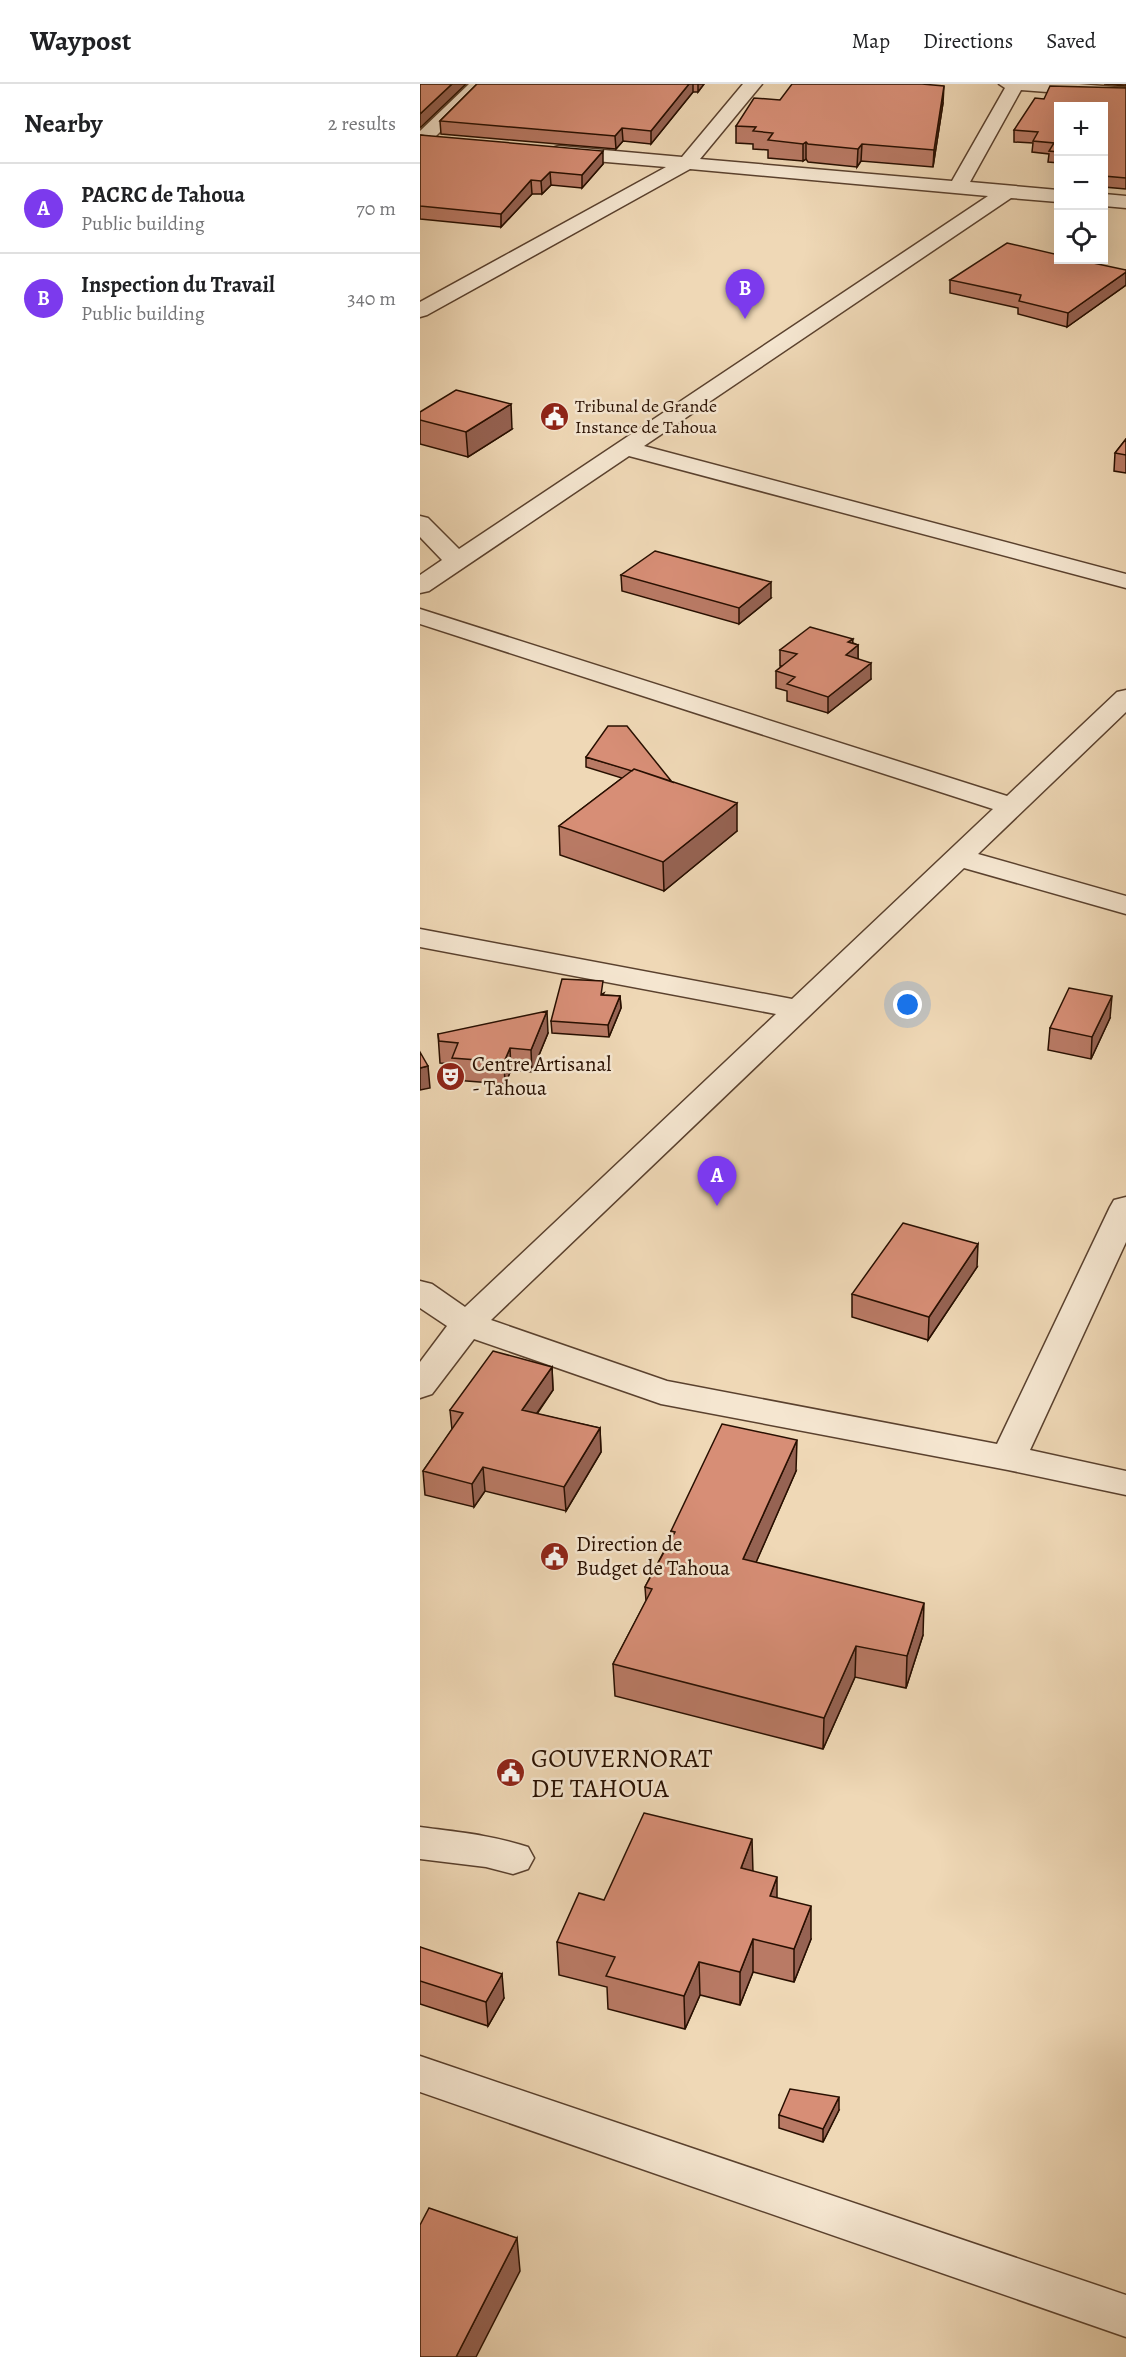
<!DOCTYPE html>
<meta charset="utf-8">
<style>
body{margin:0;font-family:Alegreya,serif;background:#f2f2f2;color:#202124}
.controls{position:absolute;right:18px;top:18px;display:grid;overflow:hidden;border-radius:0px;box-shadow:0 6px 24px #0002}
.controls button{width:54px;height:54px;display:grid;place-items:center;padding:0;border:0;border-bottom:2px solid #e0e0e0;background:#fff;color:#202124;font:30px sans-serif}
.you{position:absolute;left:488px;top:921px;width:21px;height:21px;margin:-15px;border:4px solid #fff;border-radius:50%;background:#1a73e8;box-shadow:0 0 0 9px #1a73e833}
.badge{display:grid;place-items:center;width:39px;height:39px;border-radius:50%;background:#7c3aed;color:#fff;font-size:20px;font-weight:700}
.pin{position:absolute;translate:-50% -50px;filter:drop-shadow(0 2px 3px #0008)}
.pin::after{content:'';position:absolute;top:32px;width:21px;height:18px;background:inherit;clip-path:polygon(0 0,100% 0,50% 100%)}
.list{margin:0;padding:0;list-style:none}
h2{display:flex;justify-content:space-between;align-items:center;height:78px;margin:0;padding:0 24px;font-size:26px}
h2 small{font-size:20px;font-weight:400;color:#757577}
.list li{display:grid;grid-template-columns:39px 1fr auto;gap:18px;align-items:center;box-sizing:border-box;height:90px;padding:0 24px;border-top:2px solid #e0e0e0}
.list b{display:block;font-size:22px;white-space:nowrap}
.list p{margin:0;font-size:20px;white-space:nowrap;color:#757577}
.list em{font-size:20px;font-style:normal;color:#757577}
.icon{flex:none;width:33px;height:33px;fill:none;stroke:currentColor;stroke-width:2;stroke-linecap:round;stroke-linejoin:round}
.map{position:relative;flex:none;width:706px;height:2273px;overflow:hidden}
header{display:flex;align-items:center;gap:36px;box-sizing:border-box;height:84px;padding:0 30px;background:#fff;border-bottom:2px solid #e0e0e0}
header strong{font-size:28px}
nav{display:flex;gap:33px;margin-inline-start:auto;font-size:21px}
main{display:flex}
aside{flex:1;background:#fff}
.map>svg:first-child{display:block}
</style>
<header>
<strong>Waypost</strong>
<nav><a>Map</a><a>Directions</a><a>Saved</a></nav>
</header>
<main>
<aside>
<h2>Nearby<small>2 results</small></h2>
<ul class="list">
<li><span class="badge">A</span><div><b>PACRC de Tahoua</b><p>Public building</p></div><em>70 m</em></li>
<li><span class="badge">B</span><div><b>Inspection du Travail</b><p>Public building</p></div><em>340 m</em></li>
</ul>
</aside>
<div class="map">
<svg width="706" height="2273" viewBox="0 0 706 2273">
<rect width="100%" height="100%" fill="#efd8b6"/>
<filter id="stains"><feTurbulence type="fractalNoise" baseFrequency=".00333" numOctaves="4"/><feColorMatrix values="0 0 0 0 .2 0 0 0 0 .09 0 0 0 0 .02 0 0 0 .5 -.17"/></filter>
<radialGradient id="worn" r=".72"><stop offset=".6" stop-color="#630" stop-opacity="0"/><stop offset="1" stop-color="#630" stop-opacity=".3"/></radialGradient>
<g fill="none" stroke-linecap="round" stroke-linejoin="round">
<defs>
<path id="minor" d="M49,0H68L8,60L0,61V47Z
M323,0H342L280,75L532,97L585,4L579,0H659L706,4V14L601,6L550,98L638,106V118L591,114L224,362L706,490V504L209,372L9,507L0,509V491L22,476L0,453V432L8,434L39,465L568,112L270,85L7,231L0,233V218L246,83L139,74L132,72L130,68L132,64L139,62L262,73Z
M684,110L706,112V124L684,122Z
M0,525L587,712L697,608L706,606V628L558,770L706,812V830L544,784L71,1236L247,1297L577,1360L690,1123L694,1116L706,1113V1158L610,1366L706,1387V1411L588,1386L241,1320L54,1255L12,1310L0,1314V1278L27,1242L0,1224V1197L12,1200L45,1223L356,930L0,863V845L372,915L573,725L0,540Z
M0,1743C37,1748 72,1751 108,1763L114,1774L108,1785L93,1790L66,1783L0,1775Z
M0,1972L706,2211V2253L0,2008Z"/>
</defs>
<!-- minor casing -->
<use href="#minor" stroke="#5a412e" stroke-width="3"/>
<!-- minor -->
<use href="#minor" fill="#f5e6d0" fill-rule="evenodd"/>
</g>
<!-- wall -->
<path fill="#b97a65" stroke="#280f00" stroke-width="1.5" d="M57,0H284L278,8H273L231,60L203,57L196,65L21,50L20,37Z
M684,0H706V2Z
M706,4V105L684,103V22H639V79L628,78L629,70L612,68L613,59L594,58V46L624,15Z
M360,16L523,19L513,83L441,77L437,83L388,78L386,75L383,77L348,74V66L333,65V60L316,59V42Z
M0,51L183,80L162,104L131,101L122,110H112L81,143L0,135Z
M706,186V201L647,243L598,230V224L530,209V196Z
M0,328L92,345L48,373L0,360Z
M706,355V389L694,387L695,369Z
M201,491L351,514L319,540L202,507Z
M433,559L438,561V575L451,595L408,629L367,617V607L356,604V587L362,582H360V566Z
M166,673L252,698L317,747L244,807L140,771L139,742L202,694L166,683Z
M184,909L183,911L200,912L201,924L189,953L132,949L131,937Z
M690,934L671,975L628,966L630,944Z
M128,949L112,988L91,986L85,1000L34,996L33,980L20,979L18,950Z
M557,1183L508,1256L432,1233V1210Z
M132,1283L133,1306L117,1330L180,1344L181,1368L146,1427L65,1407L54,1423L5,1411L3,1387L32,1346L30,1326Z
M376,1387L336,1478L503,1551L486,1604L435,1593L403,1665L195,1612L193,1580L226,1517L225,1503L251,1454V1447Z
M332,1787L357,1814L391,1855L374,1898L333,1888L320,1921L280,1911L265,1945L188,1925L187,1903L139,1891L137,1858L184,1816Z
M0,1863L84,1914L68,1942L0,1920Z
M419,2026L403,2058L359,2044V2031Z"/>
<!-- shaded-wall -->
<path fill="#966353" stroke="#280f00" stroke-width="1.5" d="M32,0H46L0,44V30Z
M269,0H273V8L231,60V47Z
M278,0H284L278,8Z
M524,2L523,19L513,83L514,66Z
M202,44L203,57L196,65L195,52Z
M386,58V75L383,77V60Z
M442,60L441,77L437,83L438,65Z
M183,67V80L162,104V91Z
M130,88L131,101L122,110L121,97Z
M111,96L112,110L81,143V130Z
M706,188V201L647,243L648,229Z
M91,320L92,345L48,373L46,348Z
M351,498V514L319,540V524Z
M433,555L432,566L438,561V577L426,571L428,558Z
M451,579V595L408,629V613Z
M317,719V747L244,807L243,778Z
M200,912L201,924L189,953L188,941Z
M692,912L690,934L671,975L672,953Z
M127,927L128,949L112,988L111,966Z
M90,964L91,986L85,1000L84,978Z
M8,982L10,1004L0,1006V984Z
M558,1160L557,1183L508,1256L509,1233Z
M132,1283L133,1306L103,1349L102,1326Z
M180,1344L181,1368L146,1427L144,1403Z
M377,1356L376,1387L324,1506L323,1475Z
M63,1383L65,1407L54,1423L52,1400Z
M504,1519L503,1551L486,1604L487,1572Z
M436,1562L435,1593L403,1665L404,1634Z
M332,1755L333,1788L321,1784Z
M357,1793V1826L350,1812Z
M391,1822V1855L374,1898V1865Z
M333,1855V1888L320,1921V1888Z
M279,1878L280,1911L265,1945L264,1912Z
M82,1890L84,1914L68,1942L66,1918Z
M419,2013V2026L403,2058V2045Z
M97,2154L100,2187L56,2273H36Z"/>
<!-- building -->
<path fill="#d78e76" stroke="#280f00" stroke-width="1.5" d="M0,0H32L0,30Z
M57,0H269L231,47L202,44L195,52L20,37Z
M372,0H502L524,2L514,66L442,60L438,65L388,60L386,58L383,60L348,56L353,49L333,47L336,43L316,42L334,14L360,16Z
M630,2L706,4V94L684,92V22H639V68L629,67L634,59L613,57L618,48L594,46L615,14L624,15Z
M0,51L183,67L162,91L130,88L121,97L111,96L81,130L0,122Z
M587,159L639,171V176H659L706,186V188L648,229L599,217L601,211L530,196Z
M36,306L91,320L46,348L0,336V328Z
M706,355V371L695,369Z
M235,467L351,498L319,524L201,491Z
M390,543L433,555L428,558L438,561L426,571L451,579L408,613L367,600L375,593L356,587L377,570L360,566Z
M188,642H207L252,698L214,685L212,687L166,673Z
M214,685L317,719L243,778L139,742Z
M142,895L183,897L181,911L200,912L188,941L131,937Z
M649,904L692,912L672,953L630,944Z
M127,927L111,966L90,964L84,978L32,974L38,959L19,957L18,950Z
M0,968L8,982L0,984Z
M483,1139L558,1160L509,1233L432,1210Z
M73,1267L132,1283L102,1326L180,1344L144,1403L63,1383L52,1400L3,1387L43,1329L30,1326Z
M302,1340L377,1356L323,1475L504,1519L487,1572L436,1562L404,1634L193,1580L232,1505L225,1503L255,1448L251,1447Z
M224,1729L332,1755L321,1784L357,1793L350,1812L391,1822L374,1865L333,1855L320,1888L279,1878L264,1912L186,1892L195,1873L137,1858L159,1809L184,1816Z
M0,1863L82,1890L66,1918L0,1897Z
M370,2005L419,2013L403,2045L359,2031Z
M9,2124L97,2154L36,2273H0V2141Z"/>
<!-- icons -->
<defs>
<symbol id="civic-disc" viewBox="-11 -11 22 22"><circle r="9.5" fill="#8f2418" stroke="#f5e6d0"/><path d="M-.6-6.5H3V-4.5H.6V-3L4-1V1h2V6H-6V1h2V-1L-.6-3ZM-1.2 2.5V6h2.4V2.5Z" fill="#fff"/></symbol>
<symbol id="theatre-disc" viewBox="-11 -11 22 22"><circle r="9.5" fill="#8f2418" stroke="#f5e6d0"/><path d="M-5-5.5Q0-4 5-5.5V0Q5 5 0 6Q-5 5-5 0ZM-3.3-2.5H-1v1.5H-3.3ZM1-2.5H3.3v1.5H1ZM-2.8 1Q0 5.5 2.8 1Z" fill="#fff"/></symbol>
</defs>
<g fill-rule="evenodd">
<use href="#civic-disc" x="118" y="316" width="33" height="33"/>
<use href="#theatre-disc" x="14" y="976" width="33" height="33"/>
<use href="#civic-disc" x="118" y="1456" width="33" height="33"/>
<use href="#civic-disc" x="74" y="1672" width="33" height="33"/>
</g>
<g text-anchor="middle" stroke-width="5" stroke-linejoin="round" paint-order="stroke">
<!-- far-poi labels -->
<g font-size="18" fill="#280f00" stroke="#f5e6d0" text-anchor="start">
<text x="155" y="328">Tribunal de Grande<tspan x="155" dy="21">Instance de Tahoua</tspan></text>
</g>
<!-- poi labels -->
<g font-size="21" fill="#280f00" stroke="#f5e6d0" text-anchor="start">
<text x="52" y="987">Centre Artisanal<tspan x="52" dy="24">- Tahoua</tspan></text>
<text x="156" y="1467">Direction de<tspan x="156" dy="24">Budget de Tahoua</tspan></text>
</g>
<!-- near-poi labels -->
<g font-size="26" fill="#280f00" stroke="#f5e6d0" text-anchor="start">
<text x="111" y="1683">GOUVERNORAT<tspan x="111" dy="30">DE TAHOUA</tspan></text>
</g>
</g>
<rect width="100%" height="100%" filter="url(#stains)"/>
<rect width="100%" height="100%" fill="url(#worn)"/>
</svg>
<div class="controls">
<button>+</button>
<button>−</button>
<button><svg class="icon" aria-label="locate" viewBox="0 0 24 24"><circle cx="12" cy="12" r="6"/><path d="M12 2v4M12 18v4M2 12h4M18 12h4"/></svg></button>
</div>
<div class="you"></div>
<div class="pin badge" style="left:297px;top:1122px">A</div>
<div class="pin badge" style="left:325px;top:235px">B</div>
</div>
</main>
